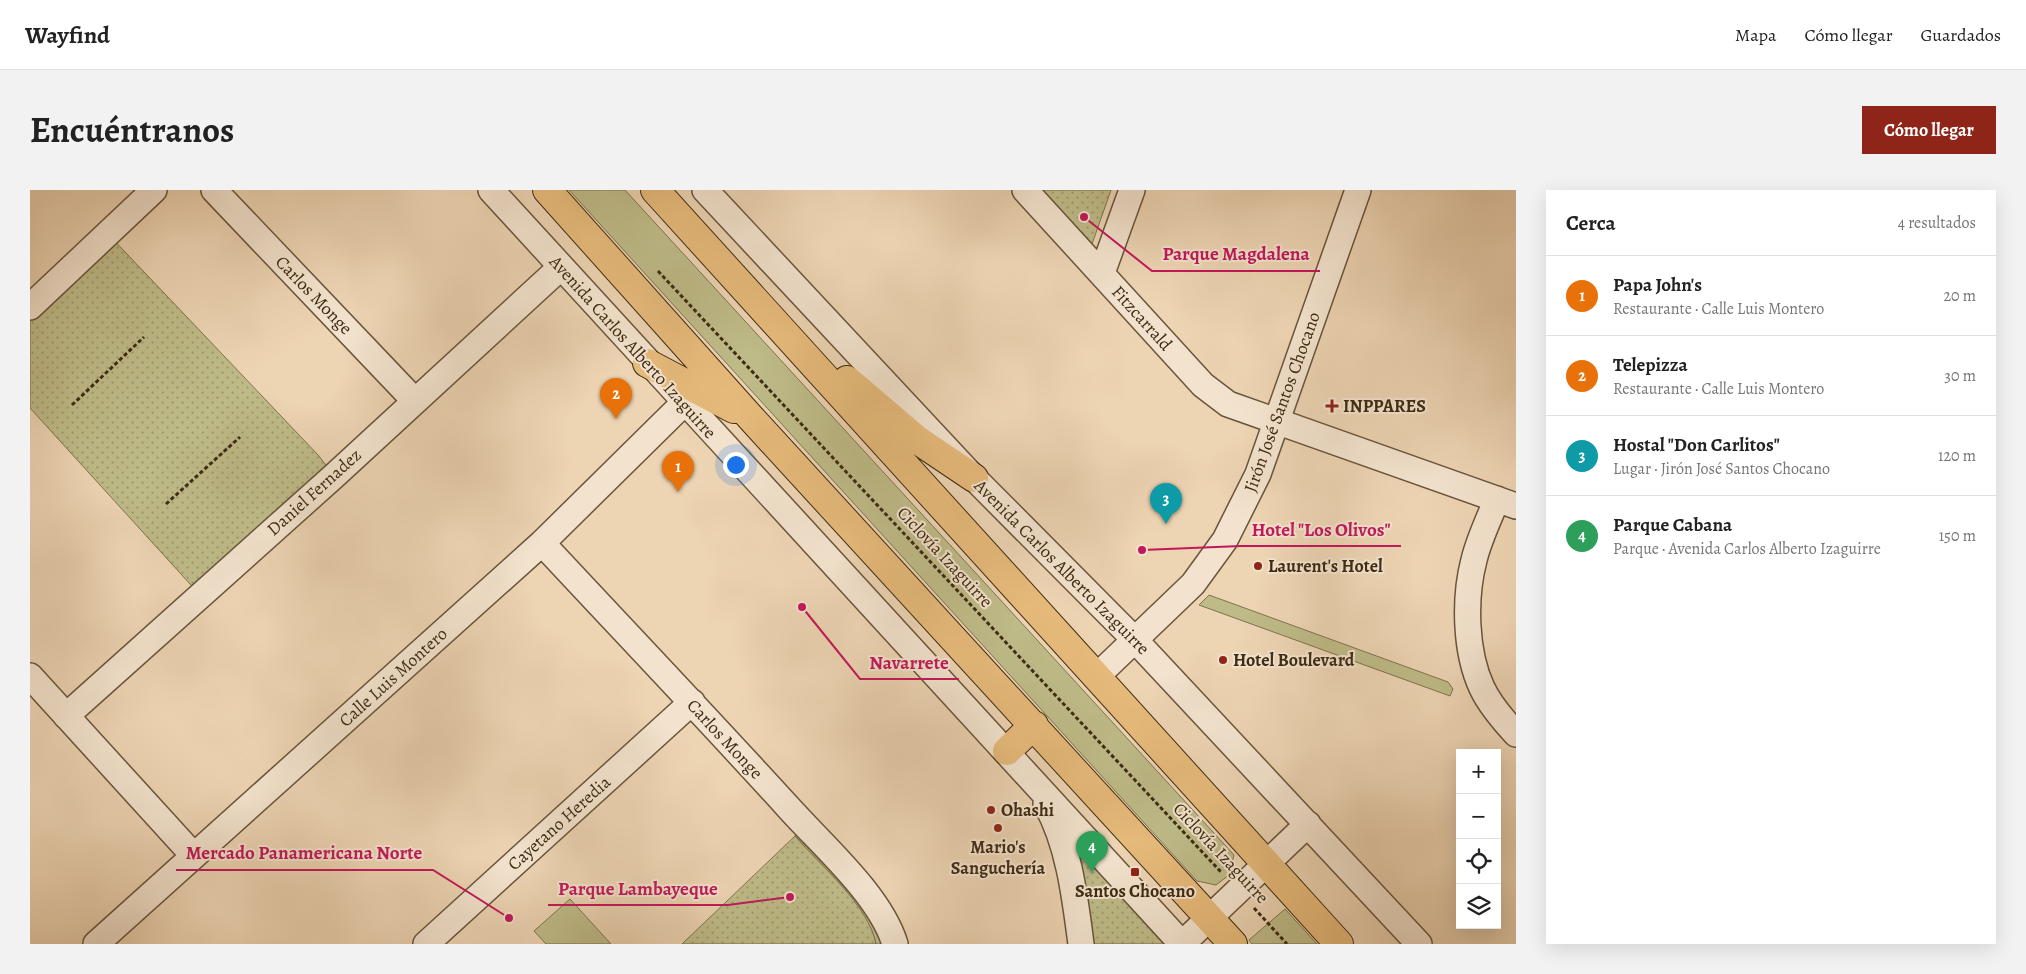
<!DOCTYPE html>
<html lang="es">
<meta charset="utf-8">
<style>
body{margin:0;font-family:Alegreya,serif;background:#f2f2f2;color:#222}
.controls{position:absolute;right:15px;bottom:15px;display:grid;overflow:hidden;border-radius:0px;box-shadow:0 5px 20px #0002}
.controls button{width:45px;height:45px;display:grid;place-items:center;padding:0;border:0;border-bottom:1px solid #e0e0e0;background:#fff;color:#222;font:25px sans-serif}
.you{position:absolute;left:705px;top:274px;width:18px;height:18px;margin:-12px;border:4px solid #fff;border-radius:50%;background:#1a73e8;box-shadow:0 0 0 8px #1a73e833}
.badge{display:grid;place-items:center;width:32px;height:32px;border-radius:50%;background:#8f2418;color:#fff;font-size:16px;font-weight:700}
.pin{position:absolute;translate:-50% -41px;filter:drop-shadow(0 1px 2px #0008)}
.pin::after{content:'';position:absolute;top:26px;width:18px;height:15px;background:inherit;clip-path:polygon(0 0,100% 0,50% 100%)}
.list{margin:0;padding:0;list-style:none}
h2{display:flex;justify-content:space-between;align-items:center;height:65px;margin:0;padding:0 20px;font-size:21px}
h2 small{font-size:16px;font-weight:400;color:#767676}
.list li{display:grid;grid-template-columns:32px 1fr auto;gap:15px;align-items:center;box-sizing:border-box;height:80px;padding:0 20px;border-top:1px solid #e0e0e0}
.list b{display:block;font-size:19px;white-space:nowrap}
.list p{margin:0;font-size:16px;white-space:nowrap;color:#767676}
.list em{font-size:16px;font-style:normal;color:#767676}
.icon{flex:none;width:28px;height:28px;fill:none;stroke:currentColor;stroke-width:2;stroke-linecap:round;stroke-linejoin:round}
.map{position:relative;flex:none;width:1486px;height:754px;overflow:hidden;border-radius:0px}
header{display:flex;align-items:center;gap:30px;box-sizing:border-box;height:70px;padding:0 25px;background:#fff;border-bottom:1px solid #e0e0e0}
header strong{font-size:24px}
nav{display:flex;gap:28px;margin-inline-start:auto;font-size:18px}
.intro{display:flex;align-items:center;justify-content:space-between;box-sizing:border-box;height:120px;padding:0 30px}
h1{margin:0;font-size:35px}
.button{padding:12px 22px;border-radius:0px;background:#8f2418;color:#fff;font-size:18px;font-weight:700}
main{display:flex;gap:30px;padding:0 30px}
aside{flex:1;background:#fff;border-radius:0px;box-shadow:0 5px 20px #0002}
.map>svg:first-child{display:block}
</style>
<header>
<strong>Wayfind</strong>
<nav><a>Mapa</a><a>Cómo llegar</a><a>Guardados</a></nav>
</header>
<div class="intro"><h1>Encuéntranos</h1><a class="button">Cómo llegar</a></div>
<main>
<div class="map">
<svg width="1486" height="754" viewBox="0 0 1486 754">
<defs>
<pattern id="park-dots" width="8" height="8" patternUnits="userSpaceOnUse" patternTransform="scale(1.25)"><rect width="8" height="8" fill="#bebb88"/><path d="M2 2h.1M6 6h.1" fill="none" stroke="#9c986e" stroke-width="1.8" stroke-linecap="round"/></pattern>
</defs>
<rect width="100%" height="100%" fill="#edd4b3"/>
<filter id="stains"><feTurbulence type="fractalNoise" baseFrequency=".004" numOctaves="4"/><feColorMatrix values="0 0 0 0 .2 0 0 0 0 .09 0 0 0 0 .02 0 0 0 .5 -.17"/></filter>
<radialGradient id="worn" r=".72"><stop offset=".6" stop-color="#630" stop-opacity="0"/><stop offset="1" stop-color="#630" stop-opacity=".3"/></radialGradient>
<!-- green -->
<path fill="#bebb88" stroke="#7e734e" d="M539,0H595L1204,665L1199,685L1186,695L1167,691Z
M1179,405L1418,492L1423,499L1420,506L1169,415Z
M775,636L865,754H846C840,721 788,672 765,646Z
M540,709L581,754H516L504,741Z
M1255,719L1287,754H1222L1219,750Z"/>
<!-- park -->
<path fill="url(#park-dots)" stroke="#7e734e" d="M1012,0H1081L1062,54Z
M78,44L289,266L304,286L170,405L0,218V117Z
M1039,638L1132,750V754H1061Z
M765,646C790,675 839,716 846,754H652Z"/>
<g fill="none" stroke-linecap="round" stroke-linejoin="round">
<defs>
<path id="minor" d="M184,0L384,210
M461,0L1152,754
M675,0L944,288L1105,450L1389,754
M995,0L1173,195L1198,214L1486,316
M1072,83L1102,0
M0,117L124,0
M1467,309C1459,329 1449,349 1444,370C1434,408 1435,462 1452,498C1460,515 1473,530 1486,544
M512,353C594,441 677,528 758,617C792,655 850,705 865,754
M0,486L164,666
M1066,487L1163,394L1195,350L1228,284L1328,0
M36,526L304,286L531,77
M1016,614C1039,655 1045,708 1051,754
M66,754L512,353L654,213
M396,754L662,512
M1152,754L1278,634"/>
<path id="major" d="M517,0L721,228L1203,754
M625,0L1309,754
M617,173L704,219
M817,190L886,249L944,288
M977,561L1004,535"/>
</defs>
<!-- minor casing -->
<use href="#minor" stroke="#6a553c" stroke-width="28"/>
<!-- major casing -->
<use href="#major" stroke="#3e2b14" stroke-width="30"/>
<!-- path -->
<path stroke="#3e2b14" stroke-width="3" stroke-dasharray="4 2.5" stroke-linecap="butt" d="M628,81L1191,682
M42,215L114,147
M136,314L210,247
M1224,718L1257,754"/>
<!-- minor -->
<use href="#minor" stroke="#f3e3ce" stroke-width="25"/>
<!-- major -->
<use href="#major" stroke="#e6ba7a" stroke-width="28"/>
</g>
<!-- markers -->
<g fill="#8f2418" stroke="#f3e3ce" stroke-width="2">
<path d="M1299.5 208.5h5v5h5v5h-5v5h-5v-5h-5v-5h5z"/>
<circle cx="1228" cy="376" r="5"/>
<circle cx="1193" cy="470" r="5"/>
<circle cx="961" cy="620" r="5"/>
<circle cx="968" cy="638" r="5"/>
<rect x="1100" y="677" width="10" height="10" rx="2.5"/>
</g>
<g text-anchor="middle" stroke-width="4" stroke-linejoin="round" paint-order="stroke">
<!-- street labels -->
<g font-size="18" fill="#3e2b14" stroke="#f3e3ce">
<text transform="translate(284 105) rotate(46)" y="6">Carlos Monge</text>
<text transform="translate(1112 128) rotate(48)" y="6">Fitzcarrald</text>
<text transform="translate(603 157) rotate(48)" y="6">Avenida Carlos Alberto Izaguirre</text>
<text transform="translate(1252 212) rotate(-70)" y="6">Jirón José Santos Chocano</text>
<text transform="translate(284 302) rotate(-42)" y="6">Daniel Fernadez</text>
<text transform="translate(915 367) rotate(47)" y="6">Ciclovía Izaguirre</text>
<text transform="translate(1032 377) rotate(45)" y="6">Avenida Carlos Alberto Izaguirre</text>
<text transform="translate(363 487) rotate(-42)" y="6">Calle Luis Montero</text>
<text transform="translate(695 549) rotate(47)" y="6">Carlos Monge</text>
<text transform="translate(529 633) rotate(-42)" y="6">Cayetano Heredia</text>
<text transform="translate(1191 663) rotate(47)" y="6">Ciclovía Izaguirre</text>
</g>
<!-- poi labels -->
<g font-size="18" font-weight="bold" fill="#3e2b14" stroke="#f3e3ce" text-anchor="start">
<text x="1313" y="222">INPPARES</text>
<text x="1238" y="382">Laurent's Hotel</text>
<text x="1203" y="476">Hotel Boulevard</text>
<text x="971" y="626">Ohashi</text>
<text x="968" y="663" text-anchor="middle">Mario's<tspan x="968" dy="21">Sanguchería</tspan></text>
<text x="1105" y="707" text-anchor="middle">Santos Chocano</text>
</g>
</g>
<!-- callouts -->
<path fill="none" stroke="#c2185b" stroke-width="2" d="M1054 27L1122 81H1290M1112 360L1211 356H1371M772 417L830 489H929M479 728L403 680H146M760 707L698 715H518"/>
<g fill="#c2185b" stroke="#f3e3ce" stroke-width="2">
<circle cx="1054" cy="27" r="5"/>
<circle cx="1112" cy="360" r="5"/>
<circle cx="772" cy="417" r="5"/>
<circle cx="479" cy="728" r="5"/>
<circle cx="760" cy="707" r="5"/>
</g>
<g font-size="19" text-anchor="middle" font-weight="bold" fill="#c2185b" stroke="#f3e3ce" stroke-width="4" stroke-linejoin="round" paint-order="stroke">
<text x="1206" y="70">Parque Magdalena</text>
<text x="1291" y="346">Hotel "Los Olivos"</text>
<text x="879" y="479">Navarrete</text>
<text x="274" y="669">Mercado Panamericana Norte</text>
<text x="608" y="705">Parque Lambayeque</text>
</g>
<rect width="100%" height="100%" filter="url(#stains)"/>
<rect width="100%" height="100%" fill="url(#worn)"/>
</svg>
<div class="controls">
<button>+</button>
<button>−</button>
<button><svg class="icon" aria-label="locate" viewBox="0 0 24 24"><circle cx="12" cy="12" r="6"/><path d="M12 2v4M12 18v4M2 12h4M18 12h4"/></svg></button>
<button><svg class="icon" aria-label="layers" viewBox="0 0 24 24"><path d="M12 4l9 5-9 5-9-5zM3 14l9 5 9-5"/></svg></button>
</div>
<div class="you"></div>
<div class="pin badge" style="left:648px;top:302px;background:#e8710a">1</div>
<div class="pin badge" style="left:586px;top:229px;background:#e8710a">2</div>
<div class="pin badge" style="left:1136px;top:334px;background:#0f9aa8">3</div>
<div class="pin badge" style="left:1062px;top:682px;background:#2e9e5b">4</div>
</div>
<aside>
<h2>Cerca<small>4 resultados</small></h2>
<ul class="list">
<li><span class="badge" style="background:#e8710a">1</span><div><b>Papa John's</b><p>Restaurante · Calle Luis Montero</p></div><em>20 m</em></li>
<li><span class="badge" style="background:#e8710a">2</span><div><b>Telepizza</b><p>Restaurante · Calle Luis Montero</p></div><em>30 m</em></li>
<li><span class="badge" style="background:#0f9aa8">3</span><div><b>Hostal &quot;Don Carlitos&quot;</b><p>Lugar · Jirón José Santos Chocano</p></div><em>120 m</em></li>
<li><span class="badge" style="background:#2e9e5b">4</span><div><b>Parque Cabana</b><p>Parque · Avenida Carlos Alberto Izaguirre</p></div><em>150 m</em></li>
</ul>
</aside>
</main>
